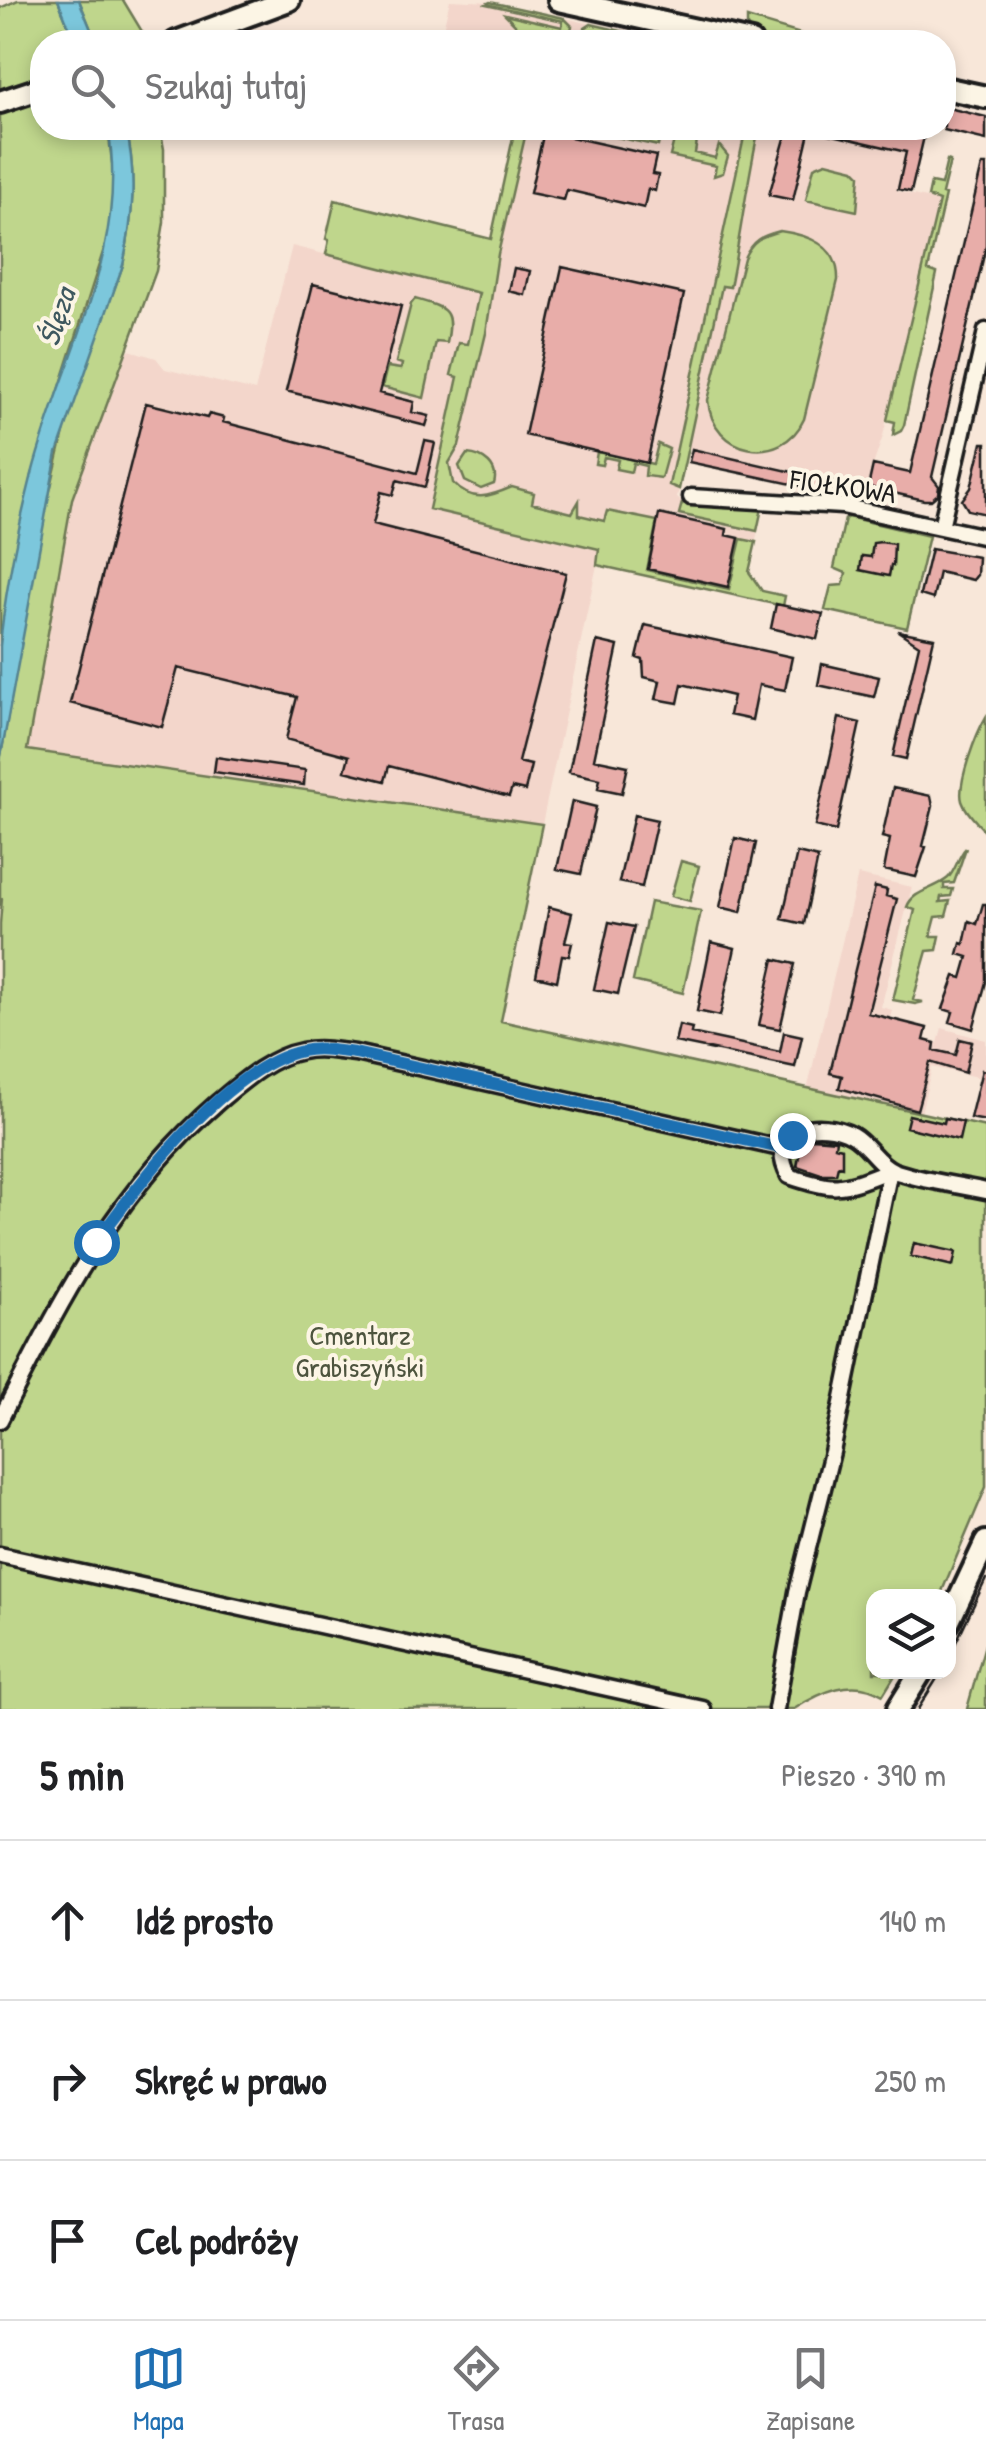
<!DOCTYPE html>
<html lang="pl">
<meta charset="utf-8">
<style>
body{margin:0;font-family:"Patrick Hand",sans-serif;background:#f2f2f2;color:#202124}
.controls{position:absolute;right:30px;bottom:30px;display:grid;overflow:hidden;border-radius:20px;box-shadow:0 5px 15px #0003}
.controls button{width:90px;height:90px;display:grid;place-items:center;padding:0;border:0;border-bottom:2px solid #e0e0e0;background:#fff;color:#202124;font:50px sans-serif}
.stop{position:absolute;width:30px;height:30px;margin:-22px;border:8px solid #1f6fb2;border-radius:50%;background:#fff}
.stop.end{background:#1f6fb2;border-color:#fff;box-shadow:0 2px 10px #0008}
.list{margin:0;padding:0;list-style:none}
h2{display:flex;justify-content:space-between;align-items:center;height:130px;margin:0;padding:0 40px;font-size:42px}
h2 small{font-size:32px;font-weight:400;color:#757577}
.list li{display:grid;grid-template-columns:65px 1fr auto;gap:30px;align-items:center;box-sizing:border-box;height:160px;padding:0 40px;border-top:2px solid #e0e0e0}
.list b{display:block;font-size:38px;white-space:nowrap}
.list em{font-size:32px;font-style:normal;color:#757577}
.icon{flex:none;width:55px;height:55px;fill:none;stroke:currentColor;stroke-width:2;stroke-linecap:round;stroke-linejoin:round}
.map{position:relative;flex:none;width:986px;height:1709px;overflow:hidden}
.search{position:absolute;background:#fff;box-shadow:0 5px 15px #0003;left:30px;right:30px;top:30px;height:110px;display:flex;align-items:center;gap:25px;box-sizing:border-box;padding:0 35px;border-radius:40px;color:#757577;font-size:38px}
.sheet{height:610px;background:#fff}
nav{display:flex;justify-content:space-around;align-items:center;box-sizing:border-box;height:140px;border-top:2px solid #e0e0e0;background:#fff;font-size:28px;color:#757577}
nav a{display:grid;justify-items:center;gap:5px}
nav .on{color:#1f6fb2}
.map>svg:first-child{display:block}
</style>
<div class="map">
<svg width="986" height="1709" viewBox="0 0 986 1709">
<rect width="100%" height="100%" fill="#f8e7d9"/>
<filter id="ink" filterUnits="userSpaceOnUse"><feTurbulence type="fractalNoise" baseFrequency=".01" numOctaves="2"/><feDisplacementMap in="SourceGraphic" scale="20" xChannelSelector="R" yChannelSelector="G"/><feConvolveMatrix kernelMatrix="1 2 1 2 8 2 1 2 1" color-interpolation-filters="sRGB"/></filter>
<g filter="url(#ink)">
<!-- built -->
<path fill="#f3d6cb" d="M450,0L490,2L674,42H440Z
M515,128H911L897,191L938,201L883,436L866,486L688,448L677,498L682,502L680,514L758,531L742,596L597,565L542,824L27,750L72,499L126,349L156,358L165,369L255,391L292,246L479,293Z
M858,875L912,887L881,1007L892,1010L890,1018L928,1028L925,1040L938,1043L942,1028L986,1040V1079L932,1067L921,1113L807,1090Z"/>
<!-- green -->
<path fill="#bfd68c" stroke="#6e7954" stroke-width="2.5" d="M18,0H58L75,42H42V128H108L114,180L110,230L32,475L0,647V8Z
M79,0H123L146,38L135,42H96Z
M490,2L564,18L572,26L568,42H548L522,37L523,31L516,29L515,24L505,14L562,27L563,21L486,4Z
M747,18L818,39L821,42H776L753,36L747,26Z
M591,24L660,40V42H582L585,28Z
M126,128H160L164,149V222L156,271L72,499L27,750L542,824L501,1021L986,1127V1487L940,1596H874V1672H897L883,1695C853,1676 821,1692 794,1709H0V924L2,898L0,906V761L41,528L68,416L123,265C133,219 137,174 126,128Z
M515,128H527L498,254L486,333L459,446L449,463L453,483C472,503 489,497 512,487L534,493L532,503L572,513L579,501V515L604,521L607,511L657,521L647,570L729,589L741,539L756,542L749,572L762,591L785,596L783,606L597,565L599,549L429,509L458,377L451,375L459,343L468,344L479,293L326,254L329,240L326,239L335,200L491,239Z
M575,128H640L661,132L658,146Z
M746,128H759C747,181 741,233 730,287L722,286L679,489L669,485Z
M675,136L697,141L695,153L715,158L719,145L728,156L723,173L714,176L716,166L670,156Z
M947,160L950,161L942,194L945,195L928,270L937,273L904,425L901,431L893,435L895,422L887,420L939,201L928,197L931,183L941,185Z
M826,162L854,169L860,175L857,211L806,200L814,167Z
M780,231C810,235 839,246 838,280L804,419C782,468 712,455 708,400L744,258C752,240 761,236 780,231Z
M415,299C446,308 454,309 447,343L436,342L424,398L382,387L387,367L401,369L402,364L396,362L411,304Z
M658,444L669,449L661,478L645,476L646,466L633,463L631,472L616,469L618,460L604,457L602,465L595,464L597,452L653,464Z
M467,454C484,455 499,467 494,484L481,489L465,481L459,466Z
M682,503L762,508L757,531L679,514Z
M848,517L929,536L907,628L825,610L831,586L843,585L846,573L834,568L845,519Z
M986,717V833C978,823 966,813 962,801C957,783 977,732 986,717Z
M966,848L954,883L944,884V889H953L951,896L941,897L940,902L950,901L946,916L936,917L931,936H940L937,950L927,951L913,1000L923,1002L915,1004L893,1000L915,910L907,907C913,890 934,890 948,878C956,870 958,856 966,848Z
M681,861L699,866L690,901L671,896Z
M650,902L701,911L683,993L633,981Z
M986,1641V1709H967Z"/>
<!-- water -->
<path fill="#7cc7dc" stroke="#56838f" stroke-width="2.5" d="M58,0H79L96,42H75Z
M108,128H126C137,174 133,219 123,265L57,453L0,761C0,723 0,684 0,646C5,589 18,529 32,474C62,357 130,251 108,128Z"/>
<!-- building -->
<path fill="#e8ada9" stroke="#1c1c1c" stroke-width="2.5" d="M944,107L986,117V140L944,130Z
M788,128H810L793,200L769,195Z
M820,128H926L911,192L898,189L906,152L820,132Z
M544,131L656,156L652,174L658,175L655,191L648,189L644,208L567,190L564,200L530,193Z
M982,165H986V246L932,477L939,486L938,494L931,500H924L868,487L873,465L910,473Z
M562,267L684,294L647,463L525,435Z
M514,268L530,271L525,295L509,291Z
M313,284L401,306L379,393L414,402L412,412L429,416L426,426L286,391Z
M146,403L207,418L209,414L224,418L223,422L417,473L425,441L435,443L425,487L397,480L393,495L381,492L373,524L566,573L518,762L531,765L525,791L512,788L509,797L389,766L385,781L345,771L349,756L286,739L297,697L178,668L162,727L70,703Z
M982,443H986V514L968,510L962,500L971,488Z
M692,449L850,485L848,496L689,462Z
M659,514L727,529L726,535L739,538L728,587L648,569Z
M881,542L894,544L893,566L891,565L889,576L860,570L862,556L871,557L873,543Z
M931,549L978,557L977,575L973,580L939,572L933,599L920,595Z
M776,604L823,614L817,639L771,628Z
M645,625L792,657L785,690L759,685L752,720L729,715L733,696L682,684L678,703L656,699L660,681L644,677L643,660L637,658Z
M898,631L934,638L906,759L893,756L919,645Z
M597,641L618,646L594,759L628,766L622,793L598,788L600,779L569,772Z
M822,664L879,677L874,697L818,685Z
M839,718L860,723L836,831L815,826Z
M216,757L305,770L304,785L214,772Z
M893,788L931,796L933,806L923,846L926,847L916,877L884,870L890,839L882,837Z
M572,801L596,807L581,874L557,869Z
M634,815L657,820L642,887L619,882Z
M735,838L756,843L741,912L720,907Z
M797,853L818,858L804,924L782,919Z
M875,887L887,890L886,896L897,899L868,1013L927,1028L924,1040L935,1043L934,1050L956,1055L960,1039L972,1042L965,1073L930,1062L917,1110L839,1088L842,1076L830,1073Z
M983,904H986V982L973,1029L950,1022L953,1012L943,1009L955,976L962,978L968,957L958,954L961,943L964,944L969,921L977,924Z
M549,907L572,913L565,942L572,943L569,956L562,955L557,981L536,976Z
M609,922L634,927L618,994L594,989Z
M711,942L735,948L720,1016L697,1011Z
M774,959L795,964L780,1029L759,1025Z
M679,1025L692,1028L691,1033L780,1052L784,1032L802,1036L795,1067L675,1042Z
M982,1070L986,1071V1121L970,1118Z
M909,1115L944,1123L945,1118L963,1122L959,1140L906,1127Z
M813,1138L836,1140L835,1146L842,1148V1167L838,1166L836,1174H821L797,1166L802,1141Z
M914,1243L956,1252L953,1266L911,1256Z"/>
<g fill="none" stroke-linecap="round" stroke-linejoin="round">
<defs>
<path id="street" d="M691,497L842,506L986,537
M941,527L986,331
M890,1170C843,1188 838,1193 789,1176C763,1127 821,1118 852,1135C868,1144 877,1164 894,1171C922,1181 956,1184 986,1191
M0,1420C61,1301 115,1191 218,1102C243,1081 270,1057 302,1051C319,1047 338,1051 355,1053L780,1148
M0,1555L703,1709
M776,1709L797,1592L832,1452L890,1170"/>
<path id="secondary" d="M559,0L751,42
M176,42L289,0
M944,88L986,97
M0,102L42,88
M948,1623L986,1542
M898,1709L921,1672"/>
</defs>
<!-- street casing -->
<use href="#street" stroke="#1c1c1c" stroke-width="21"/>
<!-- secondary casing -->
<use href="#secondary" stroke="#1c1c1c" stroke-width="28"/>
<!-- street -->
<use href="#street" stroke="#fcf5e5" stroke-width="14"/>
<!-- secondary -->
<use href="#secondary" stroke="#fcf5e5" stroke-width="20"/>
<!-- tram -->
<path stroke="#1c1c1c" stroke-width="2.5" d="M948,1659L986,1579
M918,1709L941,1672"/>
</g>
</g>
<g fill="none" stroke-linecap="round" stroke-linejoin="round" filter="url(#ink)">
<!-- route -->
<path stroke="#1f6fb2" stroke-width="12" d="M96,1242C140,1182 226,1067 302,1051C319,1047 338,1051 355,1053L780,1148L792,1135"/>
</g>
<g text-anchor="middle" stroke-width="8" stroke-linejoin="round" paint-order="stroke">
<!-- street labels -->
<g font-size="28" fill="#1c1c1c" stroke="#fcf5e5">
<text transform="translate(843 486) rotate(8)" y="10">FIOŁKOWA</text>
</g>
<!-- park labels -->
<g font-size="28" fill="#4d543e" stroke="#fcf5e5">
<text x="360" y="1345">Cmentarz<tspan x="360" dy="32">Grabiszyński</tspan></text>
</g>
<!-- water labels -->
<g font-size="30" font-style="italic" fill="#3e585f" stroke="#fcf5e5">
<text transform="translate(57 317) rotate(-72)" y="10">Ślęza</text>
</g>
</g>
</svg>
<div class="controls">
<button><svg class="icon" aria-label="layers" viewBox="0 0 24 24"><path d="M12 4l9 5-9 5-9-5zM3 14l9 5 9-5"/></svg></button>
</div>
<div class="stop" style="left:96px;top:1242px"></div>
<div class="stop end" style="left:792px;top:1135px"></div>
<div class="search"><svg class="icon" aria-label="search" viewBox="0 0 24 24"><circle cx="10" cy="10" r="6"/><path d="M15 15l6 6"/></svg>Szukaj tutaj</div>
</div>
<section class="sheet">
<h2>5 min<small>Pieszo · 390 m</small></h2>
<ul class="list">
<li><svg class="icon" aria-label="ahead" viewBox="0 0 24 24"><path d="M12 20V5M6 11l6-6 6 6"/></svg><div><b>Idź prosto</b></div><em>140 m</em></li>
<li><svg class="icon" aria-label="right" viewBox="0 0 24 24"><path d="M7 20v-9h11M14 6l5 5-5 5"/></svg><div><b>Skręć w prawo</b></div><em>250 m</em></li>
<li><svg class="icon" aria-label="arrive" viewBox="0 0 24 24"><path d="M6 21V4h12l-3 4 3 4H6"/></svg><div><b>Cel podróży</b></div></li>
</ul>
</section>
<nav>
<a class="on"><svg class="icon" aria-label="map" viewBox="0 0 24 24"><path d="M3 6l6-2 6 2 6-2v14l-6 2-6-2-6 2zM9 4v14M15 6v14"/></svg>Mapa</a>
<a><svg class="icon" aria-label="directions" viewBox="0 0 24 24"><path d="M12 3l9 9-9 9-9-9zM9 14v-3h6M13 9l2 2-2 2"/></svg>Trasa</a>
<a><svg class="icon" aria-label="saved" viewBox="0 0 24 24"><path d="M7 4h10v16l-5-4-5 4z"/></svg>Zapisane</a>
</nav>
